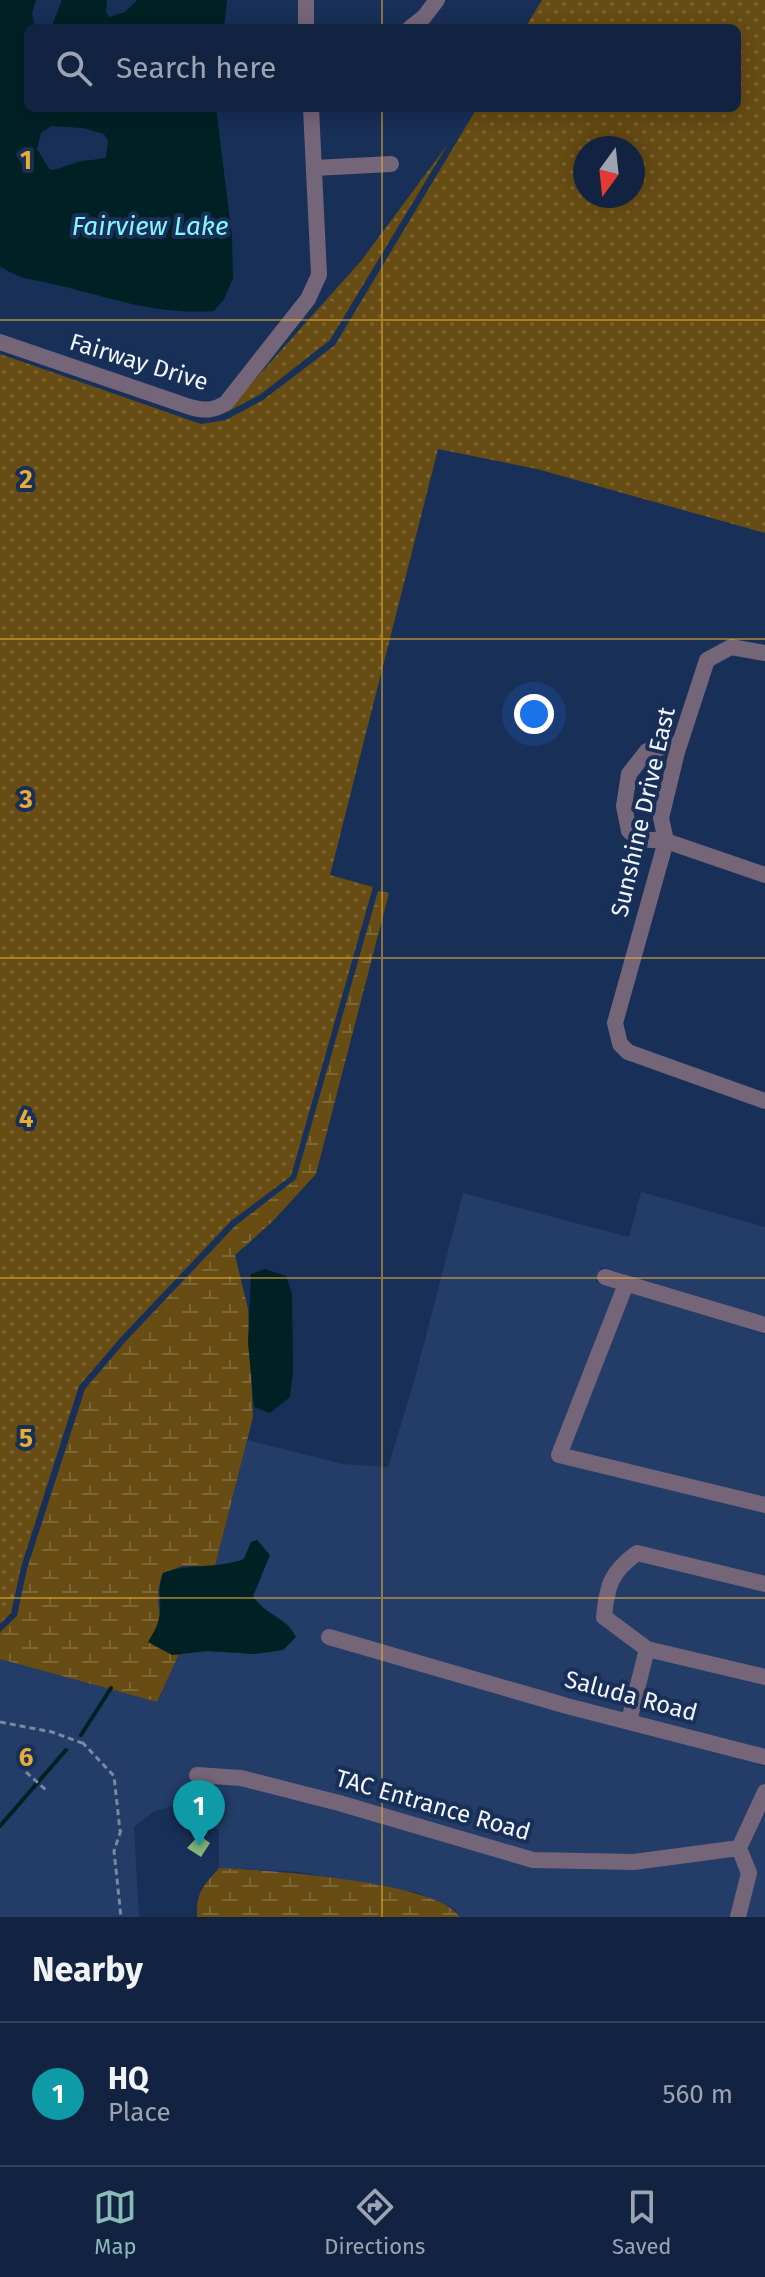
<!DOCTYPE html>
<style>
body{margin:0;font-family:"Fira Sans",sans-serif;background:#1f2f4c;color:#f1f3f6}
.compass{position:absolute;left:573px;top:136px;width:72px;height:72px;border-radius:50%;background:#122341;box-shadow:0 4px 20px #0003;rotate:195deg}
.you{position:absolute;left:534px;top:714px;width:28px;height:28px;margin:-20px;border:6px solid #fff;border-radius:50%;background:#1a73e8;box-shadow:0 0 0 12px #1a73e833}
.badge{display:grid;place-items:center;width:52px;height:52px;border-radius:50%;background:#8bbbb9;color:#fff;font-size:26px;font-weight:700}
.pin{position:absolute;translate:-50% -66px;filter:drop-shadow(0 2px 4px #0008)}
.pin::after{content:'';position:absolute;top:42px;width:28px;height:24px;background:inherit;clip-path:polygon(0 0,100% 0,50% 100%)}
.list{margin:0;padding:0;list-style:none}
h2{display:flex;justify-content:space-between;align-items:center;height:104px;margin:0;padding:0 32px;font-size:34px}
h2 small{font-size:26px;font-weight:400;color:#9ca4b1}
.list li{display:grid;grid-template-columns:52px 1fr auto;gap:24px;align-items:center;box-sizing:border-box;height:144px;padding:0 32px;border-top:2px solid #31405a}
.list b{display:block;font-size:30px;white-space:nowrap}
.list p{margin:0;font-size:26px;white-space:nowrap;color:#9ca4b1}
.list em{font-size:26px;font-style:normal;color:#9ca4b1}
.icon{flex:none;width:44px;height:44px;fill:none;stroke:currentColor;stroke-width:2;stroke-linecap:round;stroke-linejoin:round}
.map{position:relative;flex:none;width:765px;height:1917px;overflow:hidden}
.search{position:absolute;background:#122341;box-shadow:0 4px 20px #0003;left:24px;right:24px;top:24px;height:88px;display:flex;align-items:center;gap:20px;box-sizing:border-box;padding:0 28px;border-radius:12px;color:#9ca4b1;font-size:30px}
.sheet{height:248px;background:#122341}
nav{display:flex;justify-content:space-around;align-items:center;box-sizing:border-box;height:112px;border-top:2px solid #31405a;background:#122341;font-size:22px;color:#9ca4b1}
nav a{display:grid;justify-items:center;gap:4px}
nav .on{color:#8bbbb9}
.map>svg:first-child{display:block}
</style>
<div class="map">
<svg width="765" height="1917" viewBox="0 0 765 1917">
<defs>
<pattern id="grass-dots" width="8" height="8" patternUnits="userSpaceOnUse" patternTransform="scale(2)"><rect width="8" height="8" fill="#674c13"/><path d="M2 2h.1M6 6h.1" fill="none" stroke="#7d6636" stroke-width="1.8" stroke-linecap="round"/></pattern>
<pattern id="wetland-marsh" width="20" height="14" patternUnits="userSpaceOnUse" patternTransform="scale(2)"><rect width="20" height="14" fill="#674c13"/><path d="M1 5h8M5 5V1M11 12h8M15 12V8" fill="none" stroke="#7d6636"/></pattern>
</defs>
<rect width="100%" height="100%" fill="#182f57"/>
<!-- built -->
<path fill="#233c68" d="M641,1192L765,1227V1317L601,1267L596,1282L765,1334V1749L562,1696L728,1755L765,1766V1917H460L455,1909L419,1893L299,1872L219,1868V1832L217,1828L203,1825L204,1812L201,1808L172,1806L153,1812L134,1827L139,1917H0V1659L157,1702L179,1654L207,1651L255,1654L282,1650L295,1636L289,1625L259,1606L253,1596L261,1578L251,1542L244,1559L225,1566H215L247,1440L343,1464L388,1467L415,1378L463,1193L629,1237Z"/>
<!-- grass -->
<path fill="url(#grass-dots)" fill-rule="evenodd" d="M542,0H765V533L537,469L438,449L330,875L373,887L291,1176L231,1221L122,1336L79,1386L21,1567L11,1613L0,1624V354L201,424L226,420L263,400L335,345L477,108H737V28H525ZM633,148V196H585V148Z
M448,144L330,340L261,394L225,413L361,261Z"/>
<!-- wetland -->
<path fill="url(#wetland-marsh)" d="M378,891L389,893L316,1174L273,1221L235,1255L248,1309L253,1417L215,1566H182L163,1573C152,1600 162,1628 172,1655L179,1654L157,1702L0,1659V1632L17,1616L27,1569L85,1389L126,1341L235,1226L296,1179Z
M219,1868C264,1870 437,1881 460,1917H197C196,1892 204,1885 219,1868Z"/>
<!-- water -->
<path fill="#002124" fill-rule="evenodd" d="M0,0H36L32,13L35,28H28V108H216L232,236L233,278L224,299L214,311C152,315 110,297 53,284C29,278 22,281 0,266ZM51,126L83,128L104,134L108,141L106,157C96,161 88,159 78,162C67,165 61,169 50,170L37,149L41,133Z
M62,0H107L106,12L109,17L125,12L137,0H227L224,28H51Z
M265,1269L286,1276L292,1294L293,1371L290,1397L270,1413L254,1407L248,1342L251,1274Z
M257,1540L270,1555L253,1596C264,1614 284,1616 296,1637L283,1650L255,1654L207,1651L172,1655L148,1642C152,1635 158,1626 159,1618C163,1600 156,1593 163,1573C190,1563 217,1569 244,1559L251,1542Z"/>
<g fill="none" stroke-linecap="round" stroke-linejoin="round">
<!-- stream -->
<path stroke="#002124" stroke-width="4" d="M81,1735L111,1688
M0,1826L66,1750"/>
</g>
<!-- building -->
<path fill="#84b77b" d="M199,1835L210,1843L201,1857L187,1848Z"/>
<g fill="none" stroke-linecap="round" stroke-linejoin="round">
<!-- path -->
<path stroke="#7a88a0" stroke-width="3" stroke-dasharray="6 4" stroke-linecap="butt" d="M0,1722L52,1732L82,1743
M82,1742L114,1776L120,1831
M26,1772L47,1791
M121,1830L114,1851L121,1917"/>
<!-- minor -->
<path stroke="#756578" stroke-width="16" d="M306,0V28
M410,28L424,17L437,0
M314,168L391,164
M0,342L190,407C205,411 213,411 226,403L308,299L319,275L311,108
M765,653L731,647L707,660L677,752L661,818L666,841L615,1023L620,1044L628,1052L765,1101
M680,743L647,751L629,774L624,806L629,831L639,839L666,841L765,875
M605,1277L765,1325
M626,1284L559,1455L765,1505
M329,1637L567,1706L765,1757
M647,1649L604,1617C607,1585 611,1572 637,1553L765,1584
M629,1721L647,1649L765,1677
M197,1775L241,1778L339,1803L533,1860L634,1862L739,1848L765,1792
M738,1917L749,1873L739,1848"/>
</g>
<!-- grid -->
<path fill="none" stroke="#e6ac36" stroke-width="2" stroke-opacity="0.55" d="M382,0V28M382,108V1917M0,320H765M0,639H765M0,958H765M0,1278H765M0,1598H765"/>
<g text-anchor="middle" stroke-width="8" stroke-linejoin="round" paint-order="stroke">
<!-- street labels -->
<g font-size="24" fill="#f2f5fa" stroke="#182f57">
<text transform="translate(139 362) rotate(17)" y="8">Fairway Drive</text>
<text transform="translate(643 812) rotate(-77)" y="8">Sunshine Drive East</text>
<text transform="translate(631 1696) rotate(15)" y="8">Saluda Road</text>
<text transform="translate(433 1805) rotate(16)" y="8">TAC Entrance Road</text>
</g>
<!-- water labels -->
<g font-size="26" font-style="italic" fill="#85f7fe" stroke="#182f57">
<text x="150" y="235">Fairview Lake</text>
</g>
</g>
<g font-size="26" text-anchor="middle" font-weight="bold" fill="#e6ac36" stroke="#182f57" stroke-width="8" stroke-linejoin="round" paint-order="stroke">
<text x="26" y="169">1</text>
<text x="26" y="488">2</text>
<text x="26" y="808">3</text>
<text x="26" y="1127">4</text>
<text x="26" y="1447">5</text>
<text x="26" y="1766">6</text>
</g>
</svg>
<svg class="compass" viewBox="-18 -18 36 36"><path d="M0-13l5 13h-10z" fill="#e53935"/><path d="M0 13l5-13h-10z" fill="#9ca4b1"/></svg>
<div class="you"></div>
<div class="pin badge" style="left:199px;top:1846px;background:#0f9aa8">1</div>
<div class="search"><svg class="icon" aria-label="search" viewBox="0 0 24 24"><circle cx="10" cy="10" r="6"/><path d="M15 15l6 6"/></svg>Search here</div>
</div>
<section class="sheet">
<h2>Nearby<small></small></h2>
<ul class="list">
<li><span class="badge" style="background:#0f9aa8">1</span><div><b>HQ</b><p>Place</p></div><em>560 m</em></li>
</ul>
</section>
<nav>
<a class="on"><svg class="icon" aria-label="map" viewBox="0 0 24 24"><path d="M3 6l6-2 6 2 6-2v14l-6 2-6-2-6 2zM9 4v14M15 6v14"/></svg>Map</a>
<a><svg class="icon" aria-label="directions" viewBox="0 0 24 24"><path d="M12 3l9 9-9 9-9-9zM9 14v-3h6M13 9l2 2-2 2"/></svg>Directions</a>
<a><svg class="icon" aria-label="saved" viewBox="0 0 24 24"><path d="M7 4h10v16l-5-4-5 4z"/></svg>Saved</a>
</nav>
